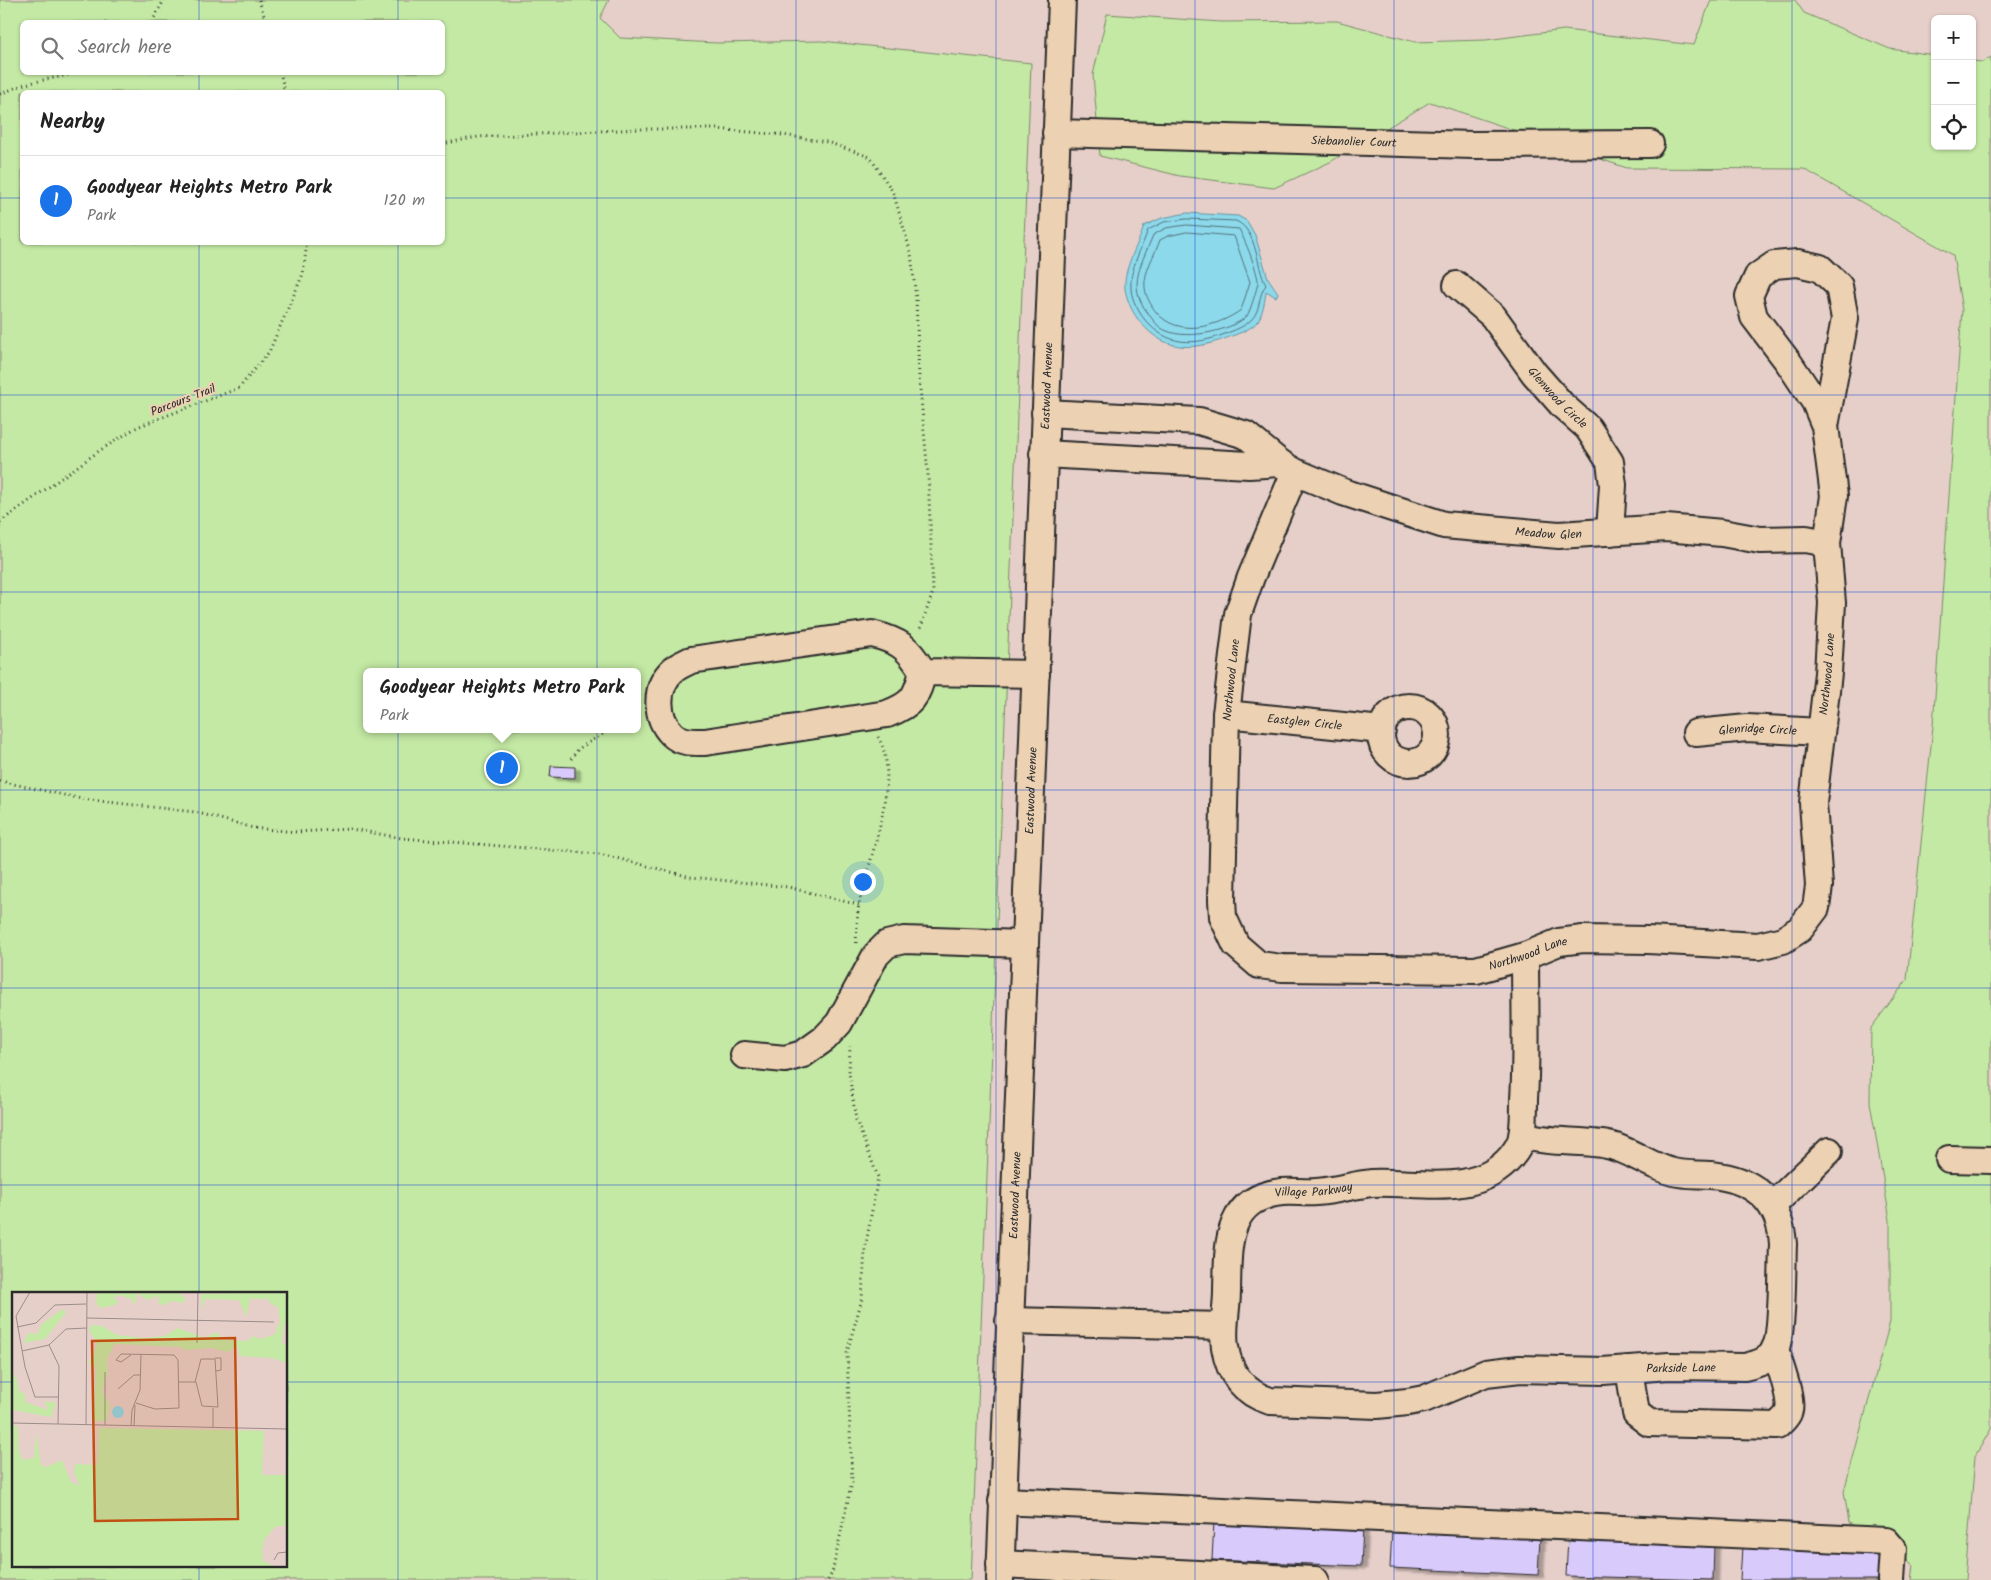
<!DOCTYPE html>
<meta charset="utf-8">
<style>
body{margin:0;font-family:Kalam,sans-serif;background:#f2f2f2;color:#222}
.controls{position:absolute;right:15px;top:15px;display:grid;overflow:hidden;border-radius:8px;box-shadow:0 1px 4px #0004}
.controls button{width:45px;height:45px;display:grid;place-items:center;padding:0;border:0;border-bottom:1px solid #e0e0e0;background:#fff;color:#222;font:25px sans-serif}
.you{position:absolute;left:862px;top:881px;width:18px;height:18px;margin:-12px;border:4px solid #fff;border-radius:50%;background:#1a73e8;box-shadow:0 0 0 8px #1a73e833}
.badge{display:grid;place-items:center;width:32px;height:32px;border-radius:50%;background:#1a73e8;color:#fff;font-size:16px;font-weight:700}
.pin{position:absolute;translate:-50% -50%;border:2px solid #fff;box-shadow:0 1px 5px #0006}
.popup{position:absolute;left:363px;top:668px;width:278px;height:65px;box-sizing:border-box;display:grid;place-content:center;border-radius:8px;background:#fff;filter:drop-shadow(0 1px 4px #0005);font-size:16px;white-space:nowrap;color:#767676}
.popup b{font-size:19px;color:#222}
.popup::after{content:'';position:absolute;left:50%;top:100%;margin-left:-10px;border:10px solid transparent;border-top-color:#fff}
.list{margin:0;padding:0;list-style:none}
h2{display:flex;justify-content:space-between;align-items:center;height:65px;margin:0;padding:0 20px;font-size:21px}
h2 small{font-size:16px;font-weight:400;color:#767676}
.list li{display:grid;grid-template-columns:32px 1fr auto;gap:15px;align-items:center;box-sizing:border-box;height:90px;padding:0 20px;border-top:1px solid #e0e0e0}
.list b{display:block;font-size:19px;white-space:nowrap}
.list p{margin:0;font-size:16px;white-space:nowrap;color:#767676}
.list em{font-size:16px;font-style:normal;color:#767676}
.icon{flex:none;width:28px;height:28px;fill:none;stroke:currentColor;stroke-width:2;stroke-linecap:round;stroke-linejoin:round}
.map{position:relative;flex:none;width:1991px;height:1580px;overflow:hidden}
.search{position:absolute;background:#fff;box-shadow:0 1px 4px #0004;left:20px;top:20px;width:425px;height:55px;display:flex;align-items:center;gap:12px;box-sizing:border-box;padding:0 18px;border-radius:8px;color:#767676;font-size:19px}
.panel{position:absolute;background:#fff;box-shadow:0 1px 4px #0004;left:20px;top:90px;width:425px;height:155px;border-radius:8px}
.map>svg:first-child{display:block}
</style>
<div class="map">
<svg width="1991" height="1580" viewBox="0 0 1991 1580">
<defs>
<filter id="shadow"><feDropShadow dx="5.5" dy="3" stdDeviation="1" flood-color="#0004"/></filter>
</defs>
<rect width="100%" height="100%" fill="#e6cfc9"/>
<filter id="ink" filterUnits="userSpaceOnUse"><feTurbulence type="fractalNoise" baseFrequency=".02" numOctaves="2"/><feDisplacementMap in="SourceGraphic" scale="10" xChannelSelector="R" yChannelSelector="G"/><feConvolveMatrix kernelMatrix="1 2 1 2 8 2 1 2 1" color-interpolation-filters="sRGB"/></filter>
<g filter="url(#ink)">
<!-- green -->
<path fill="#c4e9a4" stroke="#788a68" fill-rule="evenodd" d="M0,0H609L600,18L620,38L716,43L821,41L1031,63L971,1580H0ZM22,22H442V72H22ZM22,92H442V242H22ZM367,672H637V729H367ZM14,1294H286V1566H14Z
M1711,0H1795L1804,13L1890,49L1935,55V146H1972V61L1983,62L1991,57V1429L1975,1456L1965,1580H1912L1914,1566L1886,1541L1849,1523L1844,1491L1890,1322V1220L1870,1102L1871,1028L1907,980L1933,726L1962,310L1953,255L1804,169L1627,168L1430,102L1330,162L1274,188L1180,176L1100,156L1093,75L1107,14L1221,22L1337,21L1415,42L1486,40L1564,30L1694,45Z"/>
<!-- water -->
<path fill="#8cd9ec" stroke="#65939f" d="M1187,213L1238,216L1247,221L1255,235L1268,278L1278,293L1276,297L1266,291C1265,301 1263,312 1258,321C1253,328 1240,333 1232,336C1197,350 1167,354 1141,323C1133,314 1127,301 1125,289C1123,268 1138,246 1144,226L1162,218Z"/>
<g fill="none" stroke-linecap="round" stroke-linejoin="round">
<!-- shore -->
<path stroke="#527178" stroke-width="1" d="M1187,219L1236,221C1258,231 1256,267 1266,285C1258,294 1261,310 1252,319C1245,327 1234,330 1225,334C1194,346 1167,346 1145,320C1138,311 1132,300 1131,289C1129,269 1142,248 1148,230L1164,222Z
M1187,225L1239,229C1244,238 1259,274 1258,283C1257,288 1250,312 1247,316C1231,331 1188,340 1167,331C1158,328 1153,320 1148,313C1142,306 1137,295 1137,285C1137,268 1147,251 1153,235L1166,228Z
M1187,232L1234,236L1250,282L1241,310C1217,327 1178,338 1156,312C1151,305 1146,297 1145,288C1143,272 1155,255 1160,240L1168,236Z"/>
</g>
<!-- building -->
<path fill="#d9cafc" stroke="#2b2b2b" filter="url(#shadow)" d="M551,766L575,767V778L550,777Z
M1214,1522L1363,1528L1361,1566L1212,1560Z
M1392,1530L1540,1537L1538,1575L1390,1568Z
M1568,1538L1714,1544L1713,1580L1566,1576Z
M1742,1547L1881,1553L1880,1580H1740Z"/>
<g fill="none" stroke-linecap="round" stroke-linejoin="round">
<defs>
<g id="minor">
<path id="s1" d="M1056,133L1473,145L1650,144"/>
<path id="s2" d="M1457,285L1493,316L1534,373L1563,406L1588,428L1610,462L1613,485L1610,532"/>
<path id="s3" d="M1045,413L1199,421L1246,435L1280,463L1295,472L1343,492L1444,525L1559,535L1666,528L1722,533L1760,540L1806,539L1827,543"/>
<path d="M1043,454L1249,465L1280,463"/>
<path id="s4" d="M1295,472L1251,577L1238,614L1226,714L1222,900L1223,917L1236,945L1259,965L1282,968L1476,970L1525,956L1559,942L1583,939L1648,940L1758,946L1783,940L1800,929L1816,908L1819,886L1813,803L1828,673L1832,603L1827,543L1834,496L1825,426L1845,319L1839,286L1820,268L1798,263L1774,265L1758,276L1749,296L1754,317L1789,363L1815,402L1825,426"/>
<path d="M923,672C916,698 913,704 887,714L705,742C694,742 681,743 672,734C655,717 655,686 673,670C678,666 685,663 691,660L872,634C900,641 908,647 923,672L1036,674"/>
<circle cx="1409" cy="735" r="28"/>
<path id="s5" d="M1226,714L1382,730"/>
<path id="s6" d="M1696,733L1747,728L1820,732"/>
<path d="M744,1055L785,1059L803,1054L824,1039L839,1023L876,955L887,944L904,940L1024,944"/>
<path id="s7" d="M1522,1135C1549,1143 1575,1140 1602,1144C1627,1147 1648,1166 1673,1172C1685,1175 1698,1174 1711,1175C1753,1179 1780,1200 1783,1244C1782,1265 1783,1334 1775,1350C1769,1361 1757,1364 1745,1367L1669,1366L1603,1371L1520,1369L1486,1373L1424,1399L1408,1402L1377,1405L1270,1401C1244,1393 1229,1374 1225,1347C1222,1328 1227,1310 1227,1291C1228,1246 1225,1198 1282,1192C1293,1191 1305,1193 1316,1192C1335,1191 1353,1185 1372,1183C1419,1181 1476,1198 1511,1157C1516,1151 1520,1145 1522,1137C1524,1125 1524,1112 1524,1099C1527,1052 1525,1004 1525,956"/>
<path d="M1949,1159L1991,1160"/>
<path d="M1773,1205L1829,1151"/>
<path d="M1009,1321L1224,1326"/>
<path d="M1629,1369L1636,1413L1649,1423L1777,1426C1781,1422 1788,1416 1789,1410C1792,1396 1779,1365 1775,1348"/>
<path d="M1002,1501L1886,1541L1893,1549L1891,1580"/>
<path d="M1000,1564L1315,1580"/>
<path id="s8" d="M1000,1580L1062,0"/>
</g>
</defs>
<!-- minor casing -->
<use href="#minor" stroke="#2b2b2b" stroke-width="30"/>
<!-- path -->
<path stroke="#2b2b2b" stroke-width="3" stroke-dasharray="1 4" stroke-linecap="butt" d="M259,0L266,22
M152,22L164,0
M280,72L285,92
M0,94L25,84L82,72
M442,144L478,137L639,129H717L783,135L827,142L870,157L893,192L911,253L916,299L919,377L928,474L933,592L919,632
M0,522L99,451L137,427L239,388L269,352L303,274L307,242
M571,759L578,749L611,729
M0,781L82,799L195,812L253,828L297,832L351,829L402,838L600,854L691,877L788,887L859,905
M856,943C857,930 857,917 859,904C868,860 903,778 878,737
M828,1580L832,1573L852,1482L847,1352L862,1299L865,1249L878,1177L856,1120L849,1073L850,1046"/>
<!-- minor -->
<use href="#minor" stroke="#ecd1b3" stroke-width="26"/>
</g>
</g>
<!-- grid -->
<path fill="none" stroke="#1d4ed8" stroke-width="1" stroke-opacity="0.55" d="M199,0V22M398,0V22M597,0V1580M796,0V1580M996,0V1580M1195,0V1580M1394,0V1580M1593,0V1580M1792,0V1580M199,72V92M398,72V92M0,198H22M442,198H1991M199,242V1294M398,242V1580M0,395H1991M0,592H1991M0,790H1991M0,988H1991M0,1185H1991M0,1382H14M286,1382H1991M199,1566V1580"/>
<g text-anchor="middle" stroke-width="4" stroke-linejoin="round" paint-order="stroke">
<!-- street labels -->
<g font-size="12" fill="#2b2b2b" stroke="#ecd1b3">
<text dy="4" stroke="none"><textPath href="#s1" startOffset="298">Siebanolier Court</textPath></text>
<text dy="4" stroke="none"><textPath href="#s8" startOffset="1195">Eastwood Avenue</textPath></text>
<text dy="4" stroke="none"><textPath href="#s2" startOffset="152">Glenwood Circle</textPath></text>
<text transform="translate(183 400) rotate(-21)" y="4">Parcours Trail</text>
<text dy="4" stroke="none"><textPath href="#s3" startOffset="528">Meadow Glen</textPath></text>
<text dy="4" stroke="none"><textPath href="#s4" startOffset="1330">Northwood Lane</textPath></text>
<text transform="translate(1231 680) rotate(-84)" y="4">Northwood Lane</text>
<text dy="4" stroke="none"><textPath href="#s5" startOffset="79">Eastglen Circle</textPath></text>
<text dy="4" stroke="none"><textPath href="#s6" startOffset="62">Glenridge Circle</textPath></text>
<text dy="4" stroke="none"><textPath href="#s8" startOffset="790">Eastwood Avenue</textPath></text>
<text dy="4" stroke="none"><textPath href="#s4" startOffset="790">Northwood Lane</textPath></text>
<text dy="4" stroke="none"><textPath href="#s7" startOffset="1220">Village Parkway</textPath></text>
<text dy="4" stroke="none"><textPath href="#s8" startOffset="385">Eastwood Avenue</textPath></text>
<text transform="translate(1681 1368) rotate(-1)" y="4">Parkside Lane</text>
</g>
</g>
<!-- overview -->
<g transform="translate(12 1292)">
<rect width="275" height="275" fill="#e6cfc9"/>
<path d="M85,0H166L174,7L171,11L160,9L151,13L147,12L146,4L135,8L125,1L123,13L119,7L108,3L102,5L106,10L103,13L89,16L84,12ZM275,0V31L272,32L270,52L275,53V71L260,66L227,64L226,54L215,60L200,56L173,58L169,55L103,52L95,66L96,82L90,99L98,113L95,129H82L84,76L76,70L81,66L85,50L77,39L79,33L90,34L105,43L133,46L152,44L166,36L193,46L204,40L212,48L236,49L240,44L249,47L263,42L268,29L266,15L259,12L256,7H238L234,25L227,8L193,7L190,17L189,2ZM49,18H53V22L33,47L12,51L16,41L25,42L30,32ZM0,81L5,87L7,99L13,102V110L36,118L33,109L44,111L39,125L0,118ZM0,132L6,135L7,159L11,168L22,166L24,140L29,173L34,175L50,168L59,190L68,193L62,182L63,172L85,173L87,136L252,139L250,183H275V233L263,235L252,248L250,259L251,269L265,275H0Z" fill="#c4e9a4"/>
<path d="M100 120a6 6 0 1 1 12 0a6 6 0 1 1-12 0Z" fill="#8cd9ec"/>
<path fill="none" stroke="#9b8d8a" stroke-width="1" d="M18,0L4,24L13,75L23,105H47M75,26L262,30M5,35L24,31L43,13L74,12M185,51L186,0M37,53L47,74L46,132M10,59L37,53L54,37L75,36M119,63L109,70L104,68L109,62L162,63L166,68L167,116L143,117L124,111M203,66H209V78L204,79M167,90H184L190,114L206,115L203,67H189L183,90M106,97L122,83H129M0,131L275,137M74,133L75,0M93,133V80M119,134L120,118L128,98L129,63M122,134L123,113M201,136V116M262,268L266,261L275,260"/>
<path fill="#c25012" fill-opacity="0.15" stroke="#c25012" stroke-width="2.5" d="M223,46L226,227L83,229L80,49Z"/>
<rect width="275" height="275" fill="none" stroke="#2b2b2b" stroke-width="2.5"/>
</g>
</svg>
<div class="controls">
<button>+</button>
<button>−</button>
<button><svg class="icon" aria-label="locate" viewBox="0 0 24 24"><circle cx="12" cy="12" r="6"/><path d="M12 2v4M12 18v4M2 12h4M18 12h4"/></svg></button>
</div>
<div class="you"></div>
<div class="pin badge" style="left:502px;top:768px">1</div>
<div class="popup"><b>Goodyear Heights Metro Park</b>Park</div>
<div class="search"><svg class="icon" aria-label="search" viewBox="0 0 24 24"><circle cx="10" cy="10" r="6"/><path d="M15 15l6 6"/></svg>Search here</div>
<section class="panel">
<h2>Nearby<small></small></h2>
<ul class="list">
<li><span class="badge">1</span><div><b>Goodyear Heights Metro Park</b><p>Park</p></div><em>120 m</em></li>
</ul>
</section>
</div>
